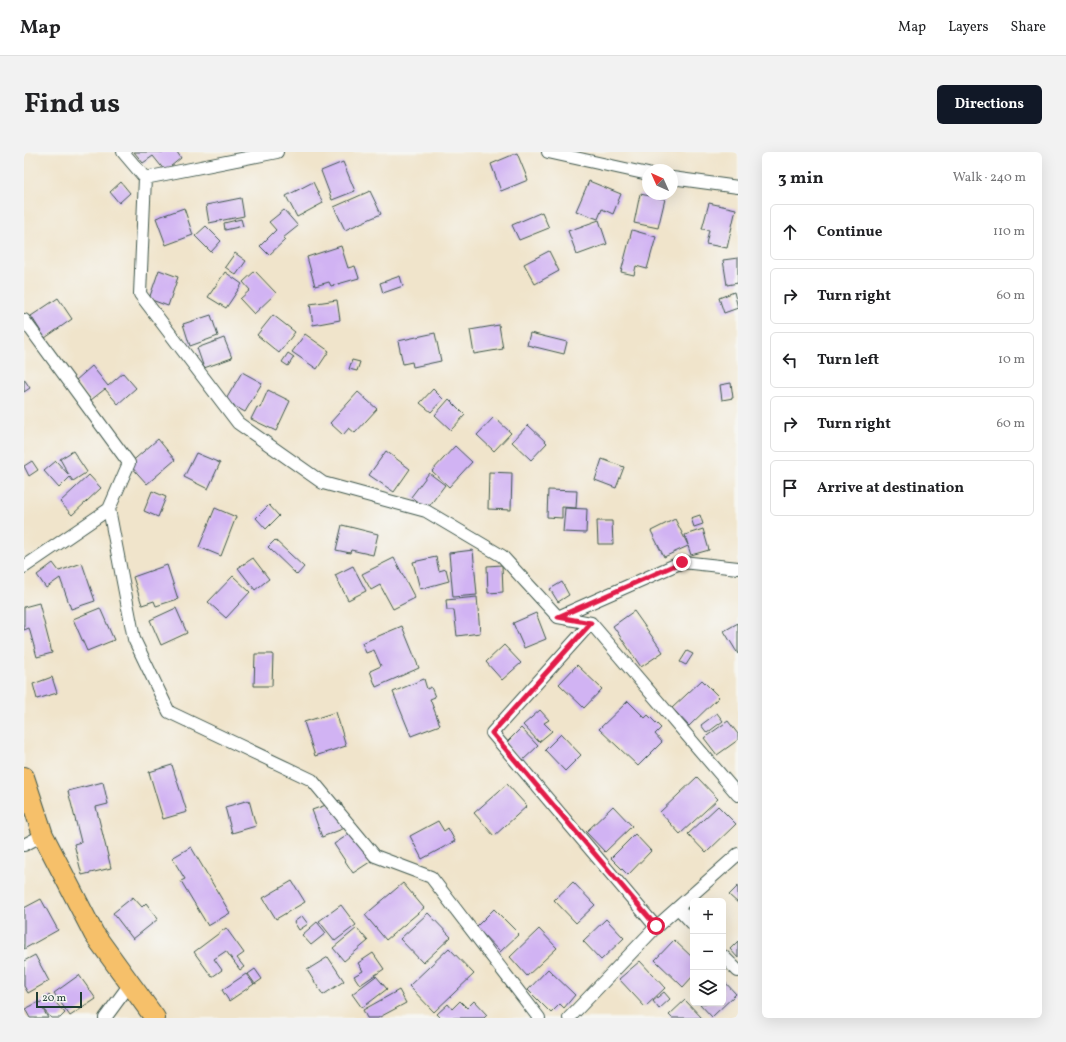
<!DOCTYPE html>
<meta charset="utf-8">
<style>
body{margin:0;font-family:Vollkorn,serif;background:#f2f2f2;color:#202124}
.controls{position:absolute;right:12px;bottom:12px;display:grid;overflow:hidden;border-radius:6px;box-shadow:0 4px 16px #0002}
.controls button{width:36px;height:36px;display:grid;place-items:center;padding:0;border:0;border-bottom:1px solid #e0e0e0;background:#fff;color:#202124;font:20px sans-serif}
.compass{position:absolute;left:618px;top:12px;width:36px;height:36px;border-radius:50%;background:#fff;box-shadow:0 4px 16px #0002;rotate:315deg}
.scale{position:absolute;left:12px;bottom:10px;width:46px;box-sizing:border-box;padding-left:4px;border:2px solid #1f3d34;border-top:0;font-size:11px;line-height:14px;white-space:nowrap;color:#1f3d34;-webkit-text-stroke:3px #f6f6f2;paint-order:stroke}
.stop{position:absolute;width:12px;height:12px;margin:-9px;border:3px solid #e11d48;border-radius:50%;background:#fff}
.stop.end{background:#e11d48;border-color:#fff;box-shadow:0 1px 4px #0008}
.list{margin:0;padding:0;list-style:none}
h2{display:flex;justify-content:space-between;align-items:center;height:52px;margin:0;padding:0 16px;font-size:17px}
h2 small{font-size:13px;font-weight:400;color:#757577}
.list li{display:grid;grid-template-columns:26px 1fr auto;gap:12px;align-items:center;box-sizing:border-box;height:56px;margin:0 8px 8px;padding:0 8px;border:1px solid #e0e0e0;border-radius:6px}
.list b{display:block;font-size:15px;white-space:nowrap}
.list em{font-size:13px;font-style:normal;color:#757577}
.icon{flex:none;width:22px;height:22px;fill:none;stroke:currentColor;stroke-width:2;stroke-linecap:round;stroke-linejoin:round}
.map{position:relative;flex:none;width:714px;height:866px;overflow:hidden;border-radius:6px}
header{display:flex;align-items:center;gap:24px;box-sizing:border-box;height:56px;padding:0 20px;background:#fff;border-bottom:1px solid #e0e0e0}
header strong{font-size:19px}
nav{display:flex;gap:22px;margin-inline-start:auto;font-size:14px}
.intro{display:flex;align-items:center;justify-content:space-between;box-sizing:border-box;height:96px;padding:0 24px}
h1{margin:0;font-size:28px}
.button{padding:10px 18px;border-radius:6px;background:#111827;color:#fff;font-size:14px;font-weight:700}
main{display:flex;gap:24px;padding:0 24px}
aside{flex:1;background:#fff;border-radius:6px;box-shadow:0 4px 16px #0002}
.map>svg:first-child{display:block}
</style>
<header>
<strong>Map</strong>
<nav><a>Map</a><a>Layers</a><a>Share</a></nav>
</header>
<div class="intro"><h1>Find us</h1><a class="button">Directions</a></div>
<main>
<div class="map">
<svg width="714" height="866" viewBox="0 0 714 866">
<rect width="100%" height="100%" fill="#f6f6f2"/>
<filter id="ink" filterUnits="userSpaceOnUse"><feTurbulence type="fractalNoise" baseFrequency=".025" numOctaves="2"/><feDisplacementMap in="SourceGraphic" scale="8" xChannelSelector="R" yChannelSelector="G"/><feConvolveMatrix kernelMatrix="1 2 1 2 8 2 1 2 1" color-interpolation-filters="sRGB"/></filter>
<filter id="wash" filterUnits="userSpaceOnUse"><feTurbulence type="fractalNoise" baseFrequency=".012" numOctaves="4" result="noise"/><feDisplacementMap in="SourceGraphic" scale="16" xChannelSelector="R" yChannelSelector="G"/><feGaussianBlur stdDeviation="0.9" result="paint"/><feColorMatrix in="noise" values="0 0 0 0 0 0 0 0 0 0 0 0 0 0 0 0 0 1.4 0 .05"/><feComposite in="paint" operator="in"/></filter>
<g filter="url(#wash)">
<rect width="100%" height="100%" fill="#f0e4cb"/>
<g id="blocks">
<!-- building -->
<path fill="#d1b3f3" d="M110,0H153L157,6L141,19L129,4L119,11Z
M493,1L504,28L477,39L467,12Z
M319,10L331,39L308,48L297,19Z
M565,29L597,42L589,62L578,57L574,67L552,59Z
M97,30L106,41L95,51L86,40Z
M289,30L299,51L273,65L262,44Z
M346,39L357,62L321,78L310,55Z
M616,42L641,47L634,76L610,71Z
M217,46L220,64L185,71L182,53Z
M685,51L712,57L703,96L682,92L685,78L678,77Z
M160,56L169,83L142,93L132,66Z
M260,58L274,74L259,86L261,88L245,103L236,94L252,78L245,70Z
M518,60L525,76L495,88L488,73Z
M217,67L219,74L201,78L200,71Z
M575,68L583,92L553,103L544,79Z
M182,74L197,89L187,100L171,84Z
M608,78L632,85L623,117L612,114L610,123L597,120Z
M317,94L324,116L331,114L335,126L307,134L305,130L291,134L283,105Z
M525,99L535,119L511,132L500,112Z
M211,101L222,109L212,123L201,115Z
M714,106V131L703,133L699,108Z
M135,118L154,125L144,154L125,147Z
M231,119L252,141L230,162L216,147L226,138L219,130Z
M201,120L218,132L202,156L184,145Z
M376,124L379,134L359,141L356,131Z
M710,140L714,156L700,161L695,146Z
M34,146L48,167L21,186L7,164Z
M313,148L316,168L289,173L286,152Z
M187,163L194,184L166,194L159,172Z
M249,163L271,180L255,201L233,183Z
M475,173L479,197L450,202L446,178Z
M411,181L417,209L389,215L388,210L379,212L374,189Z
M506,181L543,190L540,202L503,193Z
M281,182L305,199L293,217L268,200Z
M200,186L208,206L180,216L173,196Z
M264,201L270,205L264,214L258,210Z
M328,208L336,210L333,219L325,217Z
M68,214L84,234L99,221L112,236L94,252L81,237L67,248L51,229Z
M218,220L238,231L221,260L201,249Z
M0,227L6,236L0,240Z
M707,231L709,246L698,248L696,233Z
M409,237L419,247L407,260L396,251Z
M244,238L266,249L252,279L227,267L233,255L236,256Z
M334,240L353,257L331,281L325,276L319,283L306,271Z
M425,247L441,263L427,278L411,263Z
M470,265L487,281L470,299L453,283Z
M504,273L523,291L507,308L488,290Z
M134,287L151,308L123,332L105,312Z
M431,294L448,310L425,335L408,319Z
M49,299L63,320L49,329L46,325L35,336L20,319L32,309L45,323L36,307Z
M362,299L386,317L370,340L345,323Z
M172,301L196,311L184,337L160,325Z
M578,307L600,315L592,336L571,328Z
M8,309L14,318L5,324L0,314Z
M465,320L488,321L487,358L464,357Z
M405,321L421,333L403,357L387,345Z
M65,323L77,336L48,363L36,350Z
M524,338L553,339L552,356L538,355V366L523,365Z
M128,339L142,345L134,365L120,359Z
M245,353L255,364L242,377L232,366Z
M191,356L212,365L197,404L175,395Z
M541,356L563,357L562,381L539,380Z
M676,363L679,372L670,375L667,366Z
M651,367L664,393L661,383L679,377L685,398L667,403L664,394L640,405L627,379Z
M573,369H588L589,392H574Z
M318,373L354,382L349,403L327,398L326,401L312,398Z
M251,388L280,415L273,423L244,395Z
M449,398L453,443L429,445L425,401Z
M412,405L415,419L422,417L425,429L396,437L389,410Z
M229,406L245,427L231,438L214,416Z
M370,406L391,446L369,457L356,433L347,438L338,422Z
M29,411L35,419L58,411L71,449L47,457L36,426L22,436L13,423Z
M143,413L154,447L132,454L130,449L118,453L109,425Z
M478,413L479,440L464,441L463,414Z
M329,414L342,439L324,448L311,423Z
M209,424L226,440L202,466L184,450Z
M538,430L545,443L534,450L526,437Z
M453,445L456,481L433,484L430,458H423L422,448Z
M15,451L28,501L13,505L5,476L0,478V455Z
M76,456L90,488L63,499L49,467Z
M152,456L163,481L137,493L126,468Z
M610,459L639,500L617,515L589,474Z
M512,461L522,487L500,496L489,471Z
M714,471V502L700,479Z
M378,474L395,516L352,535L346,519L357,514L350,498L342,501L338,491Z
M480,493L497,511L478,528L462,510Z
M663,499L669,502L662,513L656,510Z
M231,502H249L248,534H230Z
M553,513L578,537L560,556L535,532Z
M28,525L33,541L13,547L9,532Z
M400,527L403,537L407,535L411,545L406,547L416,573L387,584L369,540Z
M678,528L695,545L665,574L648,556Z
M604,549L621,566L624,563L637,576L631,582L638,590L614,614L575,577Z
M516,558L525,568L520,571L528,579L515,590L499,573Z
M312,560L322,594L291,604L280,570Z
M693,561L699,569L683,581L677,573Z
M704,569L714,582V588L693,603L680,586Z
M497,576L514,594L498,609L481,592Z
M537,582L557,603L541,619L521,598Z
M148,613L163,660L139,667L125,620Z
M673,625L694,647L656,682L636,660Z
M79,630L84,652L72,655L87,716L58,723L50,692L57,690L44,639Z
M483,632L503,654L470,684L450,661Z
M225,648L232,674L208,681L201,655Z
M316,648L326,674L298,685L288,658Z
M589,654L608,674L581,700L562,680Z
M694,654L712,672L682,701L664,682Z
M414,669L420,679L424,676L431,689L398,707L386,684Z
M330,679L349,708L329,721L310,692Z
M611,682L627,699L604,723L587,706Z
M167,695L206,761L184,774L157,729L161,727L148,706Z
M268,729L281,750L252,767L239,746Z
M549,730L571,753L552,771L530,748Z
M379,731L400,756L362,788L341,763Z
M714,734V751L705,743Z
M109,745L118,755L122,751L134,767L109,787L89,761Z
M17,747L34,778L0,797V756Z
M317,753L332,773L311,789L295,769Z
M470,757L495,782L476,800L452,775Z
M404,761L427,785L399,811L376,787Z
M278,764L284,772L275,778L270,770Z
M582,767L600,786L577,808L559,789Z
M293,770L302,781L287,793L278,783Z
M202,776L220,801L213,806L220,815L216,818L202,799L190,807L198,818L188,825L170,800Z
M333,776L344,789L320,809L309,796Z
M515,777L533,796L503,824L486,805Z
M650,788L669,806V824L659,835L631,808Z
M714,789V806L706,797Z
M425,796L450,822L410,860L385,834Z
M349,801L360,817L336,833L330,824L339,819L334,811Z
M11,803L25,829L4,841L0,834V809Z
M304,805L320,829L299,843L283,818Z
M616,809L641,836L621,855L595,827Z
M231,817L238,827L231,832L224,822Z
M524,817L551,843L540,856L536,852L527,861L504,838Z
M222,822L230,832L205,849L198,838Z
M55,823L72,847L46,864L30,841Z
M352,824L363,837L338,856L328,842Z
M699,828L712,842L688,865L675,851H699Z
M375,838L382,851L354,866H343L339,858Z
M640,840L646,847L635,857L629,849Z
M25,843L41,861L36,866H27L19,857L24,866H6L1,857L15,850L16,851Z
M661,848L678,866H648L645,863Z
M436,849L443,856L450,849L463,863L460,866H417L413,862L424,852L428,857Z"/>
</g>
</g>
<g filter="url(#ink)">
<use href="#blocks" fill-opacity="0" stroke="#3e564b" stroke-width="1"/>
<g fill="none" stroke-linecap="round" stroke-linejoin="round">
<defs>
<path id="minor" d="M99,0L121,26L253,0
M524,0L624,22
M121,26L116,142L214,271L299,331L402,359L478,404L534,465L567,471L714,643
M648,26L714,35
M0,168L105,311L85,357L0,415
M85,357L110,487L145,560L288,628L351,704L407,725L515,866
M534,465L658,410L714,416
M567,471L468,581L632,775
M0,693L19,683
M654,756L669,772
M699,804L714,819
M81,866L106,832
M545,866L632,775L714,702"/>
<path id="primary" d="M0,625L19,683L70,782L131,866"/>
</defs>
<!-- minor casing -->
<use href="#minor" stroke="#3e564b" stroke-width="14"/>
<!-- primary casing -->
<use href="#primary" stroke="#3e564b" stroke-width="22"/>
<!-- minor -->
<use href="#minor" stroke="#fff" stroke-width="12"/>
<!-- primary -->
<use href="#primary" stroke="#f6c06b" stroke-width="20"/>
</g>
</g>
<g fill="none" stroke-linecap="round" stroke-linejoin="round" filter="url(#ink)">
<!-- route -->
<path stroke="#e11d48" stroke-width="5" d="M632,774L468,581L567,471L534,465L658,410"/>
</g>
</svg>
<div class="controls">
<button>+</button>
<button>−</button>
<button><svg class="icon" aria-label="layers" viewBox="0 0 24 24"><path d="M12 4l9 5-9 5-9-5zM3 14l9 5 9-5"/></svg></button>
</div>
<svg class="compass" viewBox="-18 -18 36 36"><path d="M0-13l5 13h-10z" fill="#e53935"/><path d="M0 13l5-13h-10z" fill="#757577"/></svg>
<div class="scale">20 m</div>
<div class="stop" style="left:632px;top:774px"></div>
<div class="stop end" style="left:658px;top:410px"></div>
</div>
<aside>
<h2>3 min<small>Walk · 240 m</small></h2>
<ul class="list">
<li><svg class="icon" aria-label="ahead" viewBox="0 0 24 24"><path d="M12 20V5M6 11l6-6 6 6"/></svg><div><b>Continue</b></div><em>110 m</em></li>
<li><svg class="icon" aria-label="right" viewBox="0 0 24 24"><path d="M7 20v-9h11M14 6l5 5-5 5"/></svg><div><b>Turn right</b></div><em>60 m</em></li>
<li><svg class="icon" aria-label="left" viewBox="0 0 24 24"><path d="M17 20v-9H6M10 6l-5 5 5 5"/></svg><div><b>Turn left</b></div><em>10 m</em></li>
<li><svg class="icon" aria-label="right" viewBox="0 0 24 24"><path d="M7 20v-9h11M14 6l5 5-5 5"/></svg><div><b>Turn right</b></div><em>60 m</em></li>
<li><svg class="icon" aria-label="arrive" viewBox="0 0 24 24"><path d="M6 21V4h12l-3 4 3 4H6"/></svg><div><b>Arrive at destination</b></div></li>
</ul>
</aside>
</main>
